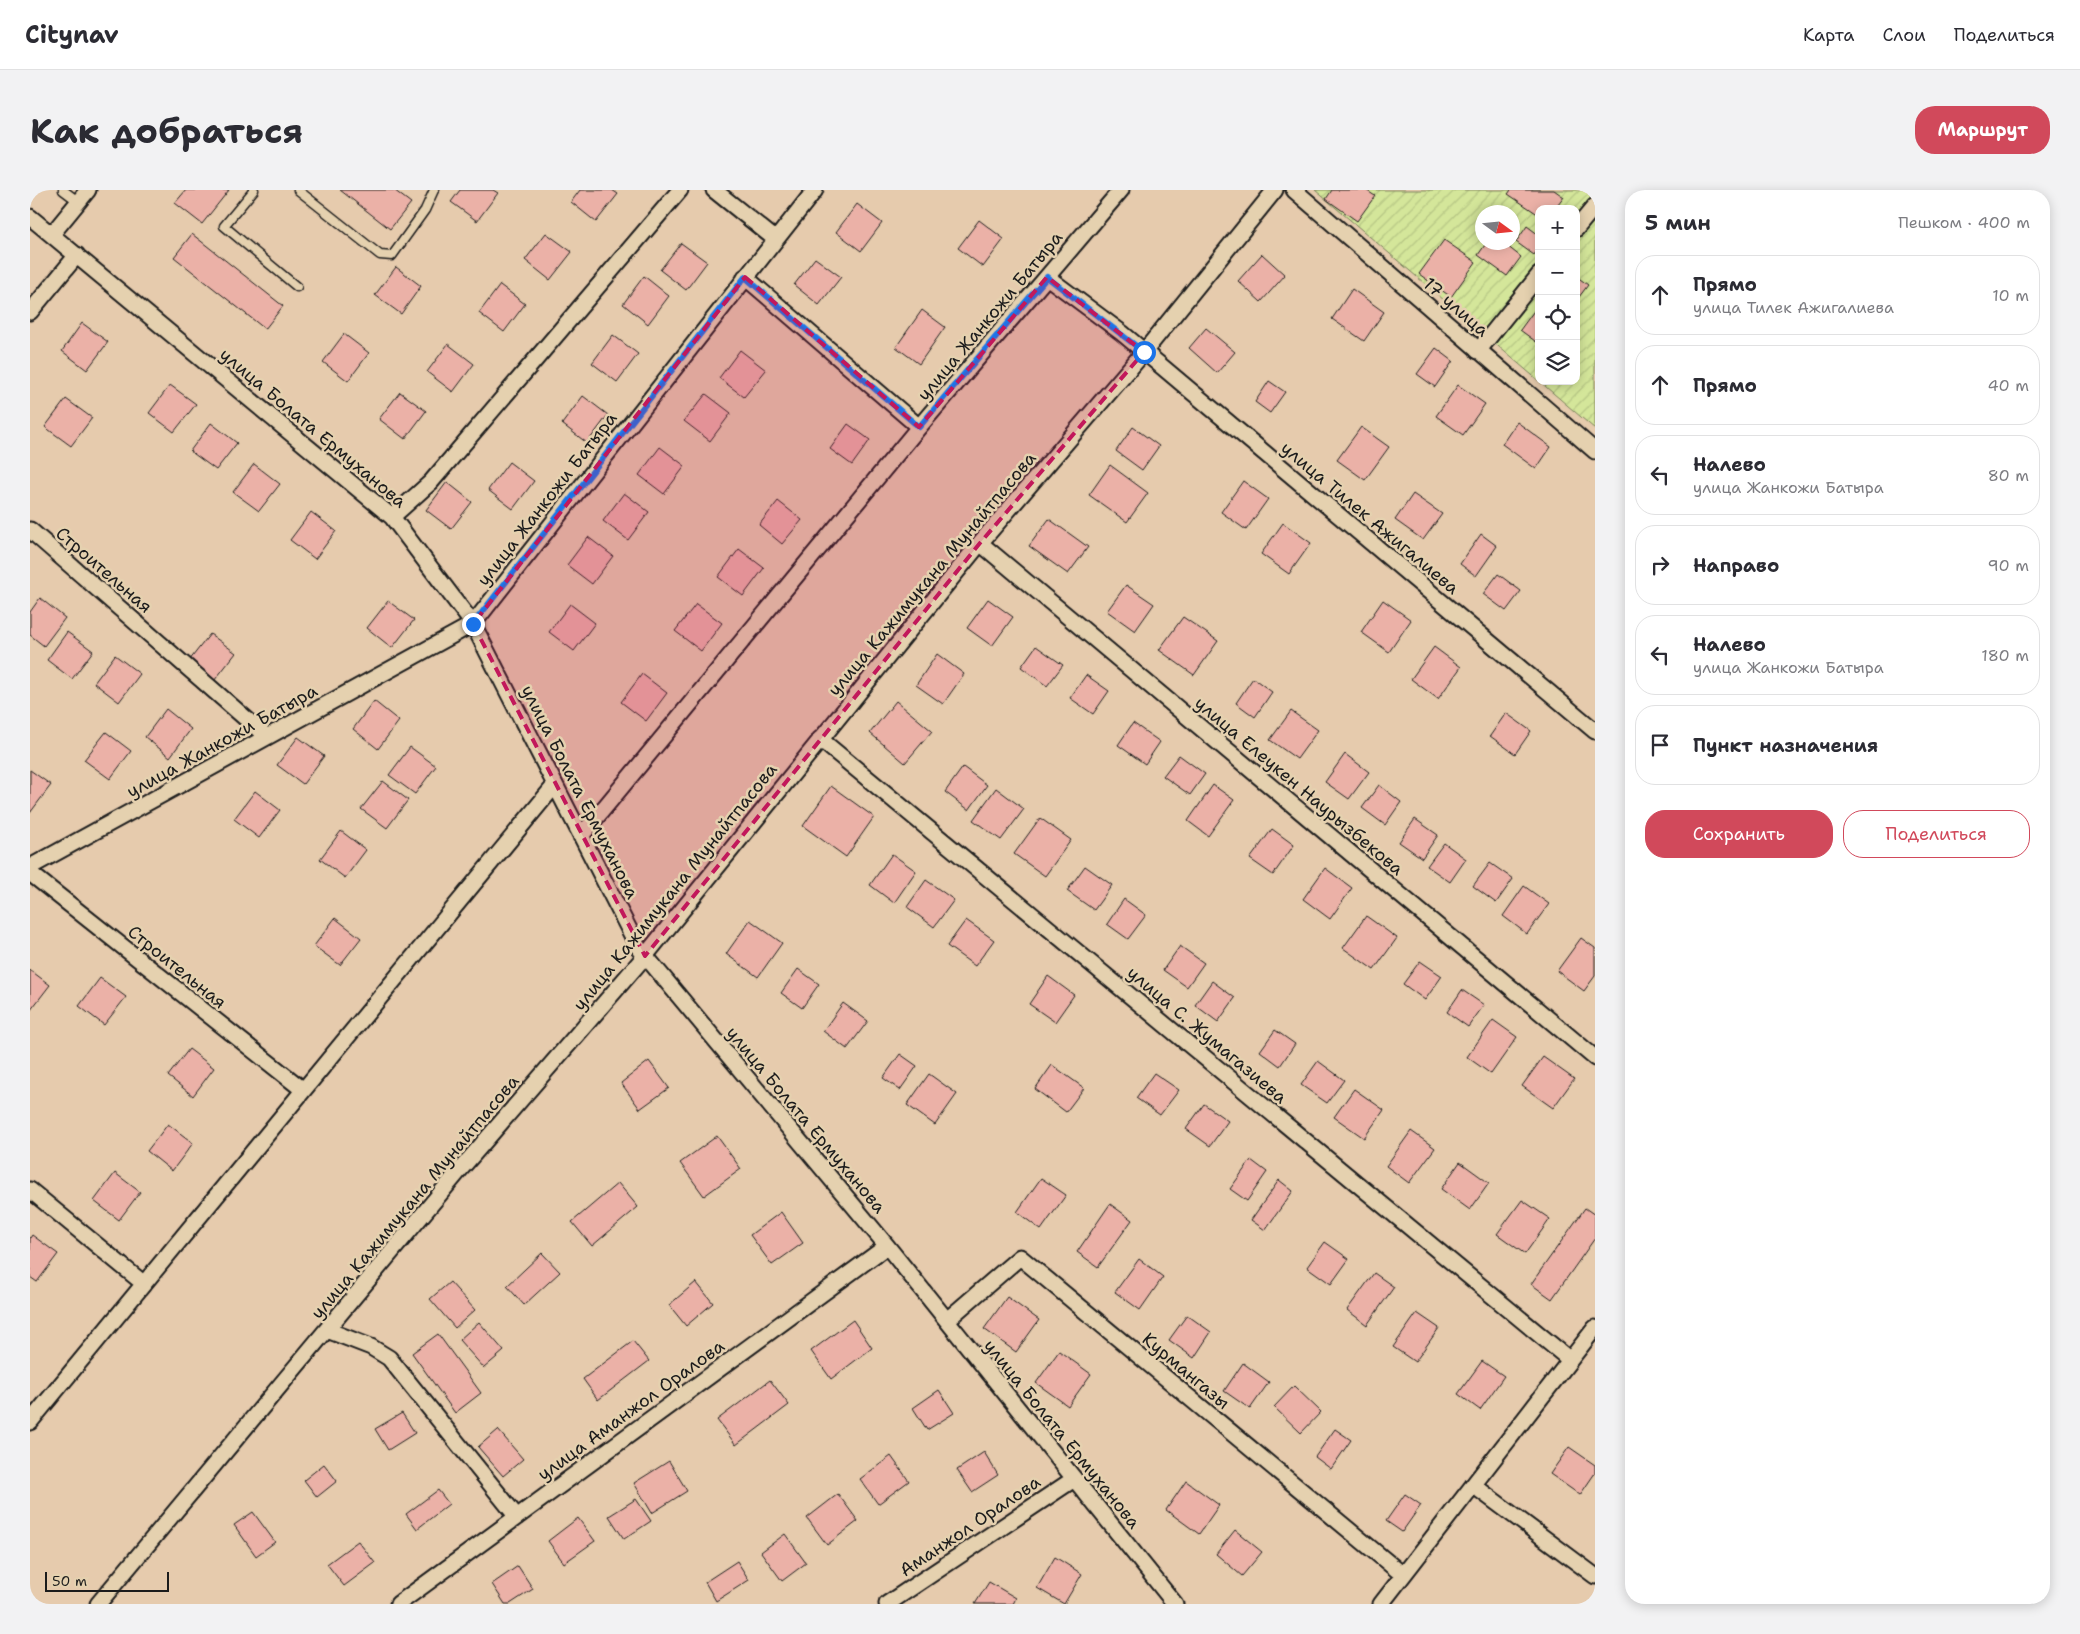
<!DOCTYPE html>
<html lang="ru">
<meta charset="utf-8">
<style>
body{margin:0;font-family:"Shantell Sans",sans-serif;background:#f2f2f3;color:#2b2b33}
.controls{position:absolute;right:15px;top:15px;display:grid;overflow:hidden;border-radius:10px;box-shadow:0 2px 12px #0003}
.controls button{width:45px;height:45px;display:grid;place-items:center;padding:0;border:0;border-bottom:1px solid #e1e1e2;background:#fff;color:#2b2b33;font:25px sans-serif}
.compass{position:absolute;left:1445px;top:15px;width:45px;height:45px;border-radius:50%;background:#fff;box-shadow:0 2px 12px #0003;rotate:105deg}
.scale{position:absolute;left:15px;bottom:12px;width:124px;box-sizing:border-box;padding-left:5px;border:2px solid #1c1c1c;border-top:0;font-size:14px;line-height:18px;white-space:nowrap;color:#1c1c1c;-webkit-text-stroke:4px #e5d1af;paint-order:stroke}
.stop{position:absolute;width:15px;height:15px;margin:-11px;border:4px solid #1a73e8;border-radius:50%;background:#fff}
.stop.end{background:#1a73e8;border-color:#fff;box-shadow:0 1px 5px #0008}
.list{margin:0;padding:0;list-style:none}
h2{display:flex;justify-content:space-between;align-items:center;height:65px;margin:0;padding:0 20px;font-size:21px}
h2 small{font-size:16px;font-weight:400;color:#7c7c81}
.list li{display:grid;grid-template-columns:32px 1fr auto;gap:15px;align-items:center;box-sizing:border-box;height:80px;margin:0 10px 10px;padding:0 10px;border:1px solid #e1e1e2;border-radius:20px}
.list b{display:block;font-size:19px;white-space:nowrap}
.list p{margin:0;font-size:16px;white-space:nowrap;color:#7c7c81}
.list em{font-size:16px;font-style:normal;color:#7c7c81}
.actions{display:flex;gap:10px;padding:15px 20px}
.actions a{flex:1;padding:11px 0;border:1px solid #d1495b;border-radius:20px;text-align:center;font-size:18px;color:#d1495b}
.actions .main{background:#d1495b;color:#fff}
.icon{flex:none;width:28px;height:28px;fill:none;stroke:currentColor;stroke-width:2;stroke-linecap:round;stroke-linejoin:round}
.map{position:relative;flex:none;width:1565px;height:1414px;overflow:hidden;border-radius:20px}
header{display:flex;align-items:center;gap:30px;box-sizing:border-box;height:70px;padding:0 25px;background:#fff;border-bottom:1px solid #e1e1e2}
header strong{font-size:24px}
nav{display:flex;gap:28px;margin-inline-start:auto;font-size:18px}
.intro{display:flex;align-items:center;justify-content:space-between;box-sizing:border-box;height:120px;padding:0 30px}
h1{margin:0;font-size:35px}
.button{padding:12px 22px;border-radius:20px;background:#d1495b;color:#fff;font-size:18px;font-weight:700}
main{display:flex;gap:30px;padding:0 30px}
aside{flex:1;background:#fff;border-radius:20px;box-shadow:0 2px 12px #0003}
.map>svg:first-child{display:block}
</style>
<header>
<strong>Citynav</strong>
<nav><a>Карта</a><a>Слои</a><a>Поделиться</a></nav>
</header>
<div class="intro"><h1>Как добраться</h1><a class="button">Маршрут</a></div>
<main>
<div class="map">
<svg width="1565" height="1414" viewBox="0 0 1565 1414">
<defs>
<pattern id="garden-furrows" width="10" height="10" patternUnits="userSpaceOnUse" patternTransform="scale(1.25)"><rect width="10" height="10" fill="#d4e69a"/><path d="M-1 1l2-2M0 10L10 0M9 11l2-2" fill="none" stroke="#b5c584"/></pattern>
</defs>
<rect width="100%" height="100%" fill="#e6cbad"/>
<filter id="ink" filterUnits="userSpaceOnUse"><feTurbulence type="fractalNoise" baseFrequency=".02" numOctaves="2"/><feDisplacementMap in="SourceGraphic" scale="10" xChannelSelector="R" yChannelSelector="G"/><feConvolveMatrix kernelMatrix="1 2 1 2 8 2 1 2 1" color-interpolation-filters="sRGB"/></filter>
<g filter="url(#ink)">
<!-- garden -->
<path fill="url(#garden-furrows)" stroke="#78815b" fill-rule="evenodd" d="M1285,0H1565V239L1509,191H1546V19H1509V191ZM1452,22H1482V52H1452Z"/>
<!-- building -->
<path fill="#ebb1a7" stroke="#1c1c1c" d="M156,0H199L172,34L145,13Z
M310,0H364L381,13L360,39Z
M430,0H463L468,3L447,31L421,12Z
M550,0H582L588,4L566,32L541,12Z
M1302,0H1336L1345,6L1327,31L1296,9Z
M1481,0H1524L1534,7L1525,19H1509V25L1478,4Z
M827,14L852,33L831,61L806,42Z
M949,30L974,49L953,77L928,58Z
M1497,36L1509,45V58L1504,65L1486,52Z
M516,43L542,62L520,90L495,70Z
M162,44L253,116L235,139L144,67Z
M1414,50L1446,72L1421,107L1389,84Z
M1457,52H1472L1491,67L1477,86L1448,65Z
M651,53L677,72L656,100L630,80Z
M1232,64L1255,85L1231,112L1208,91Z
M785,68L811,87L789,115L764,95Z
M366,77L391,96L371,124L345,105Z
M614,86L639,106L618,134L593,114Z
M1546,86L1558,95L1546,111Z
M470,95L495,114L474,142L449,123Z
M1322,99L1354,122L1334,151L1302,129Z
M1509,114V154L1490,140Z
M892,120L915,137L889,174L866,157Z
M52,133L78,152L57,180L32,161Z
M1176,138L1205,162L1187,183L1159,158Z
M314,144L339,163L318,191L293,172Z
M583,145L608,164L587,192L562,173Z
M418,154L444,174L423,202L397,182Z
M1406,158L1423,171L1405,197L1387,184Z
M710,160L736,180L714,207L689,188Z
M1239,191L1255,202L1240,223L1225,212Z
M140,195L166,214L144,242L119,223Z
M1428,195L1455,214L1433,245L1406,226Z
M370,202L396,221L375,249L349,229Z
M676,204L701,223L680,251L654,231Z
M553,206L578,225L557,253L532,234Z
M36,209L62,228L41,256L15,237Z
M1487,232L1521,257L1506,279L1472,254Z
M181,233L207,253L186,280L160,261Z
M818,234L840,250L822,275L800,259Z
M1103,237L1129,256L1112,280L1086,261Z
M1331,237L1359,257L1335,290L1307,270Z
M630,257L655,276L634,304L609,285Z
M479,272L504,291L483,319L458,300Z
M224,274L250,294L229,321L203,302Z
M1080,275L1118,303L1097,332L1059,305Z
M1213,291L1238,309L1216,340L1191,322Z
M417,292L442,312L421,339L396,320Z
M594,303L619,322L598,350L573,331Z
M1383,304L1412,324L1393,350L1365,330Z
M748,311L772,330L752,354L729,335Z
M281,322L306,341L285,369L260,350Z
M1019,329L1058,357L1038,384L999,356Z
M1253,333L1281,353L1259,384L1231,364Z
M1451,344L1467,356L1446,386L1430,374Z
M558,347L583,366L562,394L537,375Z
M709,359L734,378L713,406L688,387Z
M1468,384L1491,401L1476,421L1453,404Z
M1096,395L1124,414L1105,441L1077,421Z
M10,408L35,428L14,456L0,445V422Z
M958,409L983,427L962,456L937,438Z
M1353,410L1381,430L1359,462L1331,442Z
M358,411L384,430L362,458L337,438Z
M540,414L565,433L544,461L519,442Z
M666,414L692,433L671,461L645,441Z
M1153,427L1188,451L1164,485L1129,460Z
M37,442L63,461L42,489L17,470Z
M180,444L206,463L184,491L159,471Z
M1006,456L1033,475L1017,496L991,477Z
M1404,457L1431,477L1408,509L1381,489Z
M907,464L934,484L913,514L886,495Z
M85,465L110,484L89,512L64,493Z
M612,484L637,503L616,531L591,512Z
M1056,485L1079,501L1063,524L1040,508Z
M1223,488L1242,502L1225,527L1206,513Z
M344,511L369,531L348,559L323,539Z
M866,511L902,541L875,573L840,543Z
M136,519L161,539L140,567L115,547Z
M1261,521L1288,540L1267,569L1240,550Z
M1476,523L1501,541L1485,564L1460,546Z
M1103,533L1130,552L1115,574L1088,555Z
M76,542L101,561L80,589L54,570Z
M268,547L294,566L273,594L247,575Z
M380,557L406,576L385,604L359,585Z
M1315,564L1339,582L1319,609L1295,592Z
M1149,565L1175,584L1160,605L1133,586Z
M933,577L957,595L939,620L915,602Z
M0,580L21,595L0,623Z
M353,591L378,610L357,638L331,619Z
M1183,595L1204,610L1178,646L1158,631Z
M1349,595L1371,612L1355,635L1332,618Z
M801,596L844,627L816,667L773,636Z
M966,598L994,619L971,650L943,630Z
M225,601L250,620L229,648L204,629Z
M1010,628L1041,650L1015,686L984,664Z
M1385,629L1408,645L1392,668L1369,652Z
M1242,639L1264,655L1243,685L1220,669Z
M311,641L336,660L315,688L290,669Z
M1414,653L1436,669L1420,692L1397,676Z
M862,664L886,681L864,713L840,695Z
M1460,673L1483,689L1466,713L1443,696Z
M1055,676L1082,695L1064,720L1037,701Z
M1295,678L1322,698L1300,729L1273,709Z
M896,690L924,710L904,737L877,717Z
M1494,696L1519,714L1497,744L1473,726Z
M1094,709L1116,725L1098,749L1077,734Z
M1336,726L1367,748L1344,780L1313,758Z
M305,728L331,748L310,775L284,756Z
M720,730L752,753L728,787L696,764Z
M936,730L964,750L945,776L917,756Z
M1551,748L1565,758V786L1554,801L1527,781Z
M1150,756L1174,773L1157,797L1133,780Z
M1390,771L1412,786L1395,810L1373,794Z
M768,779L789,794L772,818L751,803Z
M0,780L20,795L0,821Z
M1018,786L1044,805L1025,832L999,814Z
M70,788L96,807L74,835L49,816Z
M1182,791L1205,808L1188,832L1165,815Z
M1432,800L1454,815L1438,837L1417,822Z
M813,813L838,831L817,859L793,841Z
M1463,830L1487,847L1461,884L1437,867Z
M1245,840L1265,854L1250,876L1230,861Z
M159,859L184,878L163,906L138,886Z
M870,864L887,876L870,900L853,888Z
M1513,867L1544,889L1523,918L1492,896Z
M619,871L639,898L610,919L591,893Z
M1288,871L1314,890L1297,913L1271,895Z
M1022,875L1054,898L1036,922L1005,899Z
M1124,883L1149,900L1130,925L1106,908Z
M899,884L927,904L905,935L877,915Z
M1324,899L1354,920L1334,948L1304,927Z
M1174,914L1198,931L1180,956L1156,939Z
M138,934L163,953L142,981L117,961Z
M1381,941L1405,958L1379,993L1356,976Z
M687,946L711,979L674,1006L650,973Z
M1221,970L1237,982L1217,1011L1200,999Z
M1430,972L1459,993L1440,1020L1411,999Z
M85,983L110,1002L89,1030L64,1011Z
M1011,988L1036,1005L1011,1040L987,1022Z
M1249,990L1263,1001L1235,1040L1221,1030Z
M588,993L608,1017L562,1056L542,1032Z
M1492,1010L1520,1029L1495,1064L1467,1044Z
M1080,1014L1102,1030L1068,1077L1047,1062Z
M1555,1018L1565,1025V1048L1522,1109L1501,1094Z
M751,1022L773,1053L742,1075L720,1045Z
M2,1045L28,1064L7,1092L0,1087V1048Z
M1295,1052L1319,1069L1301,1094L1277,1077Z
M512,1063L530,1082L494,1115L477,1096Z
M1109,1069L1133,1087L1110,1120L1085,1102Z
M1344,1083L1364,1097L1337,1135L1317,1120Z
M420,1092L445,1120L425,1138L400,1109Z
M666,1092L683,1113L656,1136L639,1115Z
M977,1107L1009,1130L986,1162L954,1139Z
M1387,1123L1409,1138L1385,1172L1363,1157Z
M1157,1125L1181,1142L1164,1168L1139,1150Z
M823,1130L842,1158L801,1189L781,1161Z
M449,1132L474,1161L454,1178L429,1150Z
M408,1144L451,1203L425,1223L382,1163Z
M603,1151L619,1171L568,1210L553,1189Z
M1029,1161L1061,1184L1038,1216L1006,1193Z
M1452,1171L1474,1186L1450,1220L1428,1204Z
M1213,1173L1239,1192L1220,1219L1194,1201Z
M740,1190L759,1215L706,1255L687,1230Z
M1264,1196L1291,1222L1271,1243L1244,1217Z
M909,1200L924,1223L897,1240L883,1218Z
M372,1223L385,1243L358,1260L345,1239Z
M1305,1239L1321,1250L1301,1279L1285,1267Z
M468,1240L493,1269L473,1286L448,1257Z
M1539,1257L1565,1275V1283L1550,1305L1520,1284Z
M954,1262L968,1285L942,1302L927,1280Z
M861,1266L879,1291L848,1314L830,1289Z
M639,1271L657,1301L622,1323L604,1293Z
M294,1274L307,1291L287,1307L274,1290Z
M1156,1291L1189,1315L1169,1344L1136,1320Z
M408,1300L419,1314L387,1339L376,1324Z
M808,1304L828,1331L797,1355L777,1328Z
M1375,1304L1391,1315L1372,1342L1356,1331Z
M606,1309L621,1331L594,1349L579,1326Z
M223,1322L245,1352L226,1366L204,1335Z
M548,1328L565,1351L534,1373L518,1351Z
M1205,1340L1232,1362L1212,1386L1186,1364Z
M755,1344L776,1373L752,1391L731,1362Z
M328,1351L345,1373L314,1396L297,1374Z
M1025,1367L1052,1384L1034,1414L1007,1398Z
M707,1371L719,1390L686,1411L675,1392Z
M488,1376L503,1399L480,1414H475L462,1394Z
M959,1392L986,1408L983,1414H945Z"/>
<g fill="none" stroke-linecap="round" stroke-linejoin="round">
<defs>
<path id="lane" d="M33,0L49,12
M224,0L194,36L267,97
M268,0L350,65L362,66L395,20L404,0"/>
<path id="street" d="M684,0L745,49
M1264,0L1565,261
M0,27L362,327L443,434L608,757L857,1056L1145,1414
M1546,39L1565,16
M22,44L58,0
M715,87L889,237
M1017,87L1092,143L1565,541
M0,122L47,65
M1448,161L1509,85
M362,327L401,292L650,0
M0,340L237,547
M950,353L1565,868
M790,549L1540,1170
M551,646L889,237L1091,0
M0,677L443,434L785,0
M0,683L272,899
M0,1000L113,1093
M917,1130L990,1067L1373,1385
M297,1140L341,1157L359,1168L487,1327
M0,1232L525,595
M1443,1295L1565,1386
M68,1414L429,981L615,766L950,353L1114,162L1245,0
M368,1414L857,1056
M857,1414L1044,1289
M1351,1414L1565,1138"/>
</defs>
<!-- lane casing -->
<use href="#lane" stroke="#1c1c1c" stroke-width="11"/>
<!-- street casing -->
<use href="#street" stroke="#1c1c1c" stroke-width="19"/>
<!-- lane -->
<use href="#lane" stroke="#e5d1af" stroke-width="8"/>
<!-- street -->
<use href="#street" stroke="#e5d1af" stroke-width="15"/>
</g>
</g>
<g fill="none" stroke-linecap="round" stroke-linejoin="round" filter="url(#ink)">
<!-- route -->
<path stroke="#1a73e8" stroke-width="6" d="M443,434L715,87L889,237L1017,87L1114,162"/>
</g>
<!-- marked area -->
<path fill="#c2185b" fill-opacity="0.2" stroke="#c2185b" stroke-width="4" stroke-dasharray="10 6" stroke-linejoin="round" d="M715,87L889,237L1017,87L1114,162L950,353L615,766L443,434Z"/>
<g text-anchor="middle" stroke-width="5" stroke-linejoin="round" paint-order="stroke">
<!-- street labels -->
<g font-size="18" fill="#1c1c1c" stroke="#e5d1af">
<text transform="translate(1426 117) rotate(41)" y="6">17 улица</text>
<text transform="translate(960 126) rotate(-50)" y="6">улица Жанкожи Батыра</text>
<text transform="translate(283 238) rotate(40)" y="6">улица Болата Ермуханова</text>
<text transform="translate(517 309) rotate(-52)" y="6">улица Жанкожи Батыра</text>
<text transform="translate(1340 328) rotate(40)" y="6">улица Тилек Ажигалиева</text>
<text transform="translate(74 380) rotate(41)" y="6">Строительная</text>
<text transform="translate(902 384) rotate(-50)" y="6">улица Кажимукана Мунайтпасова</text>
<text transform="translate(192 551) rotate(-29)" y="6">улица Жанкожи Батыра</text>
<text transform="translate(1269 596) rotate(40)" y="6">улица Елеукен Наурызбекова</text>
<text transform="translate(550 602) rotate(63)" y="6">улица Болата Ермуханова</text>
<text transform="translate(645 697) rotate(-51)" y="6">улица Кажимукана Мунайтпасова</text>
<text transform="translate(147 777) rotate(39)" y="6">Строительная</text>
<text transform="translate(1177 845) rotate(40)" y="6">улица С. Жумагазиева</text>
<text transform="translate(776 930) rotate(50)" y="6">улица Болата Ермуханова</text>
<text transform="translate(385 1007) rotate(-50)" y="6">улица Кажимукана Мунайтпасова</text>
<text transform="translate(1156 1181) rotate(40)" y="6">Курмангазы</text>
<text transform="translate(601 1220) rotate(-36)" y="6">улица Аманжол Оралова</text>
<text transform="translate(1032 1244) rotate(51)" y="6">улица Болата Ермуханова</text>
<text transform="translate(940 1336) rotate(-34)" y="6">Аманжол Оралова</text>
</g>
</g>
</svg>
<div class="controls">
<button>+</button>
<button>−</button>
<button><svg class="icon" aria-label="locate" viewBox="0 0 24 24"><circle cx="12" cy="12" r="6"/><path d="M12 2v4M12 18v4M2 12h4M18 12h4"/></svg></button>
<button><svg class="icon" aria-label="layers" viewBox="0 0 24 24"><path d="M12 4l9 5-9 5-9-5zM3 14l9 5 9-5"/></svg></button>
</div>
<svg class="compass" viewBox="-18 -18 36 36"><path d="M0-13l5 13h-10z" fill="#e53935"/><path d="M0 13l5-13h-10z" fill="#7c7c81"/></svg>
<div class="scale">50 m</div>
<div class="stop" style="left:1114px;top:162px"></div>
<div class="stop end" style="left:443px;top:434px"></div>
</div>
<aside>
<h2>5 мин<small>Пешком · 400 m</small></h2>
<ul class="list">
<li><svg class="icon" aria-label="ahead" viewBox="0 0 24 24"><path d="M12 20V5M6 11l6-6 6 6"/></svg><div><b>Прямо</b><p>улица Тилек Ажигалиева</p></div><em>10 m</em></li>
<li><svg class="icon" aria-label="ahead" viewBox="0 0 24 24"><path d="M12 20V5M6 11l6-6 6 6"/></svg><div><b>Прямо</b></div><em>40 m</em></li>
<li><svg class="icon" aria-label="left" viewBox="0 0 24 24"><path d="M17 20v-9H6M10 6l-5 5 5 5"/></svg><div><b>Налево</b><p>улица Жанкожи Батыра</p></div><em>80 m</em></li>
<li><svg class="icon" aria-label="right" viewBox="0 0 24 24"><path d="M7 20v-9h11M14 6l5 5-5 5"/></svg><div><b>Направо</b></div><em>90 m</em></li>
<li><svg class="icon" aria-label="left" viewBox="0 0 24 24"><path d="M17 20v-9H6M10 6l-5 5 5 5"/></svg><div><b>Налево</b><p>улица Жанкожи Батыра</p></div><em>180 m</em></li>
<li><svg class="icon" aria-label="arrive" viewBox="0 0 24 24"><path d="M6 21V4h12l-3 4 3 4H6"/></svg><div><b>Пункт назначения</b></div></li>
</ul>
<div class="actions"><a class="main">Сохранить</a><a>Поделиться</a></div>
</aside>
</main>
